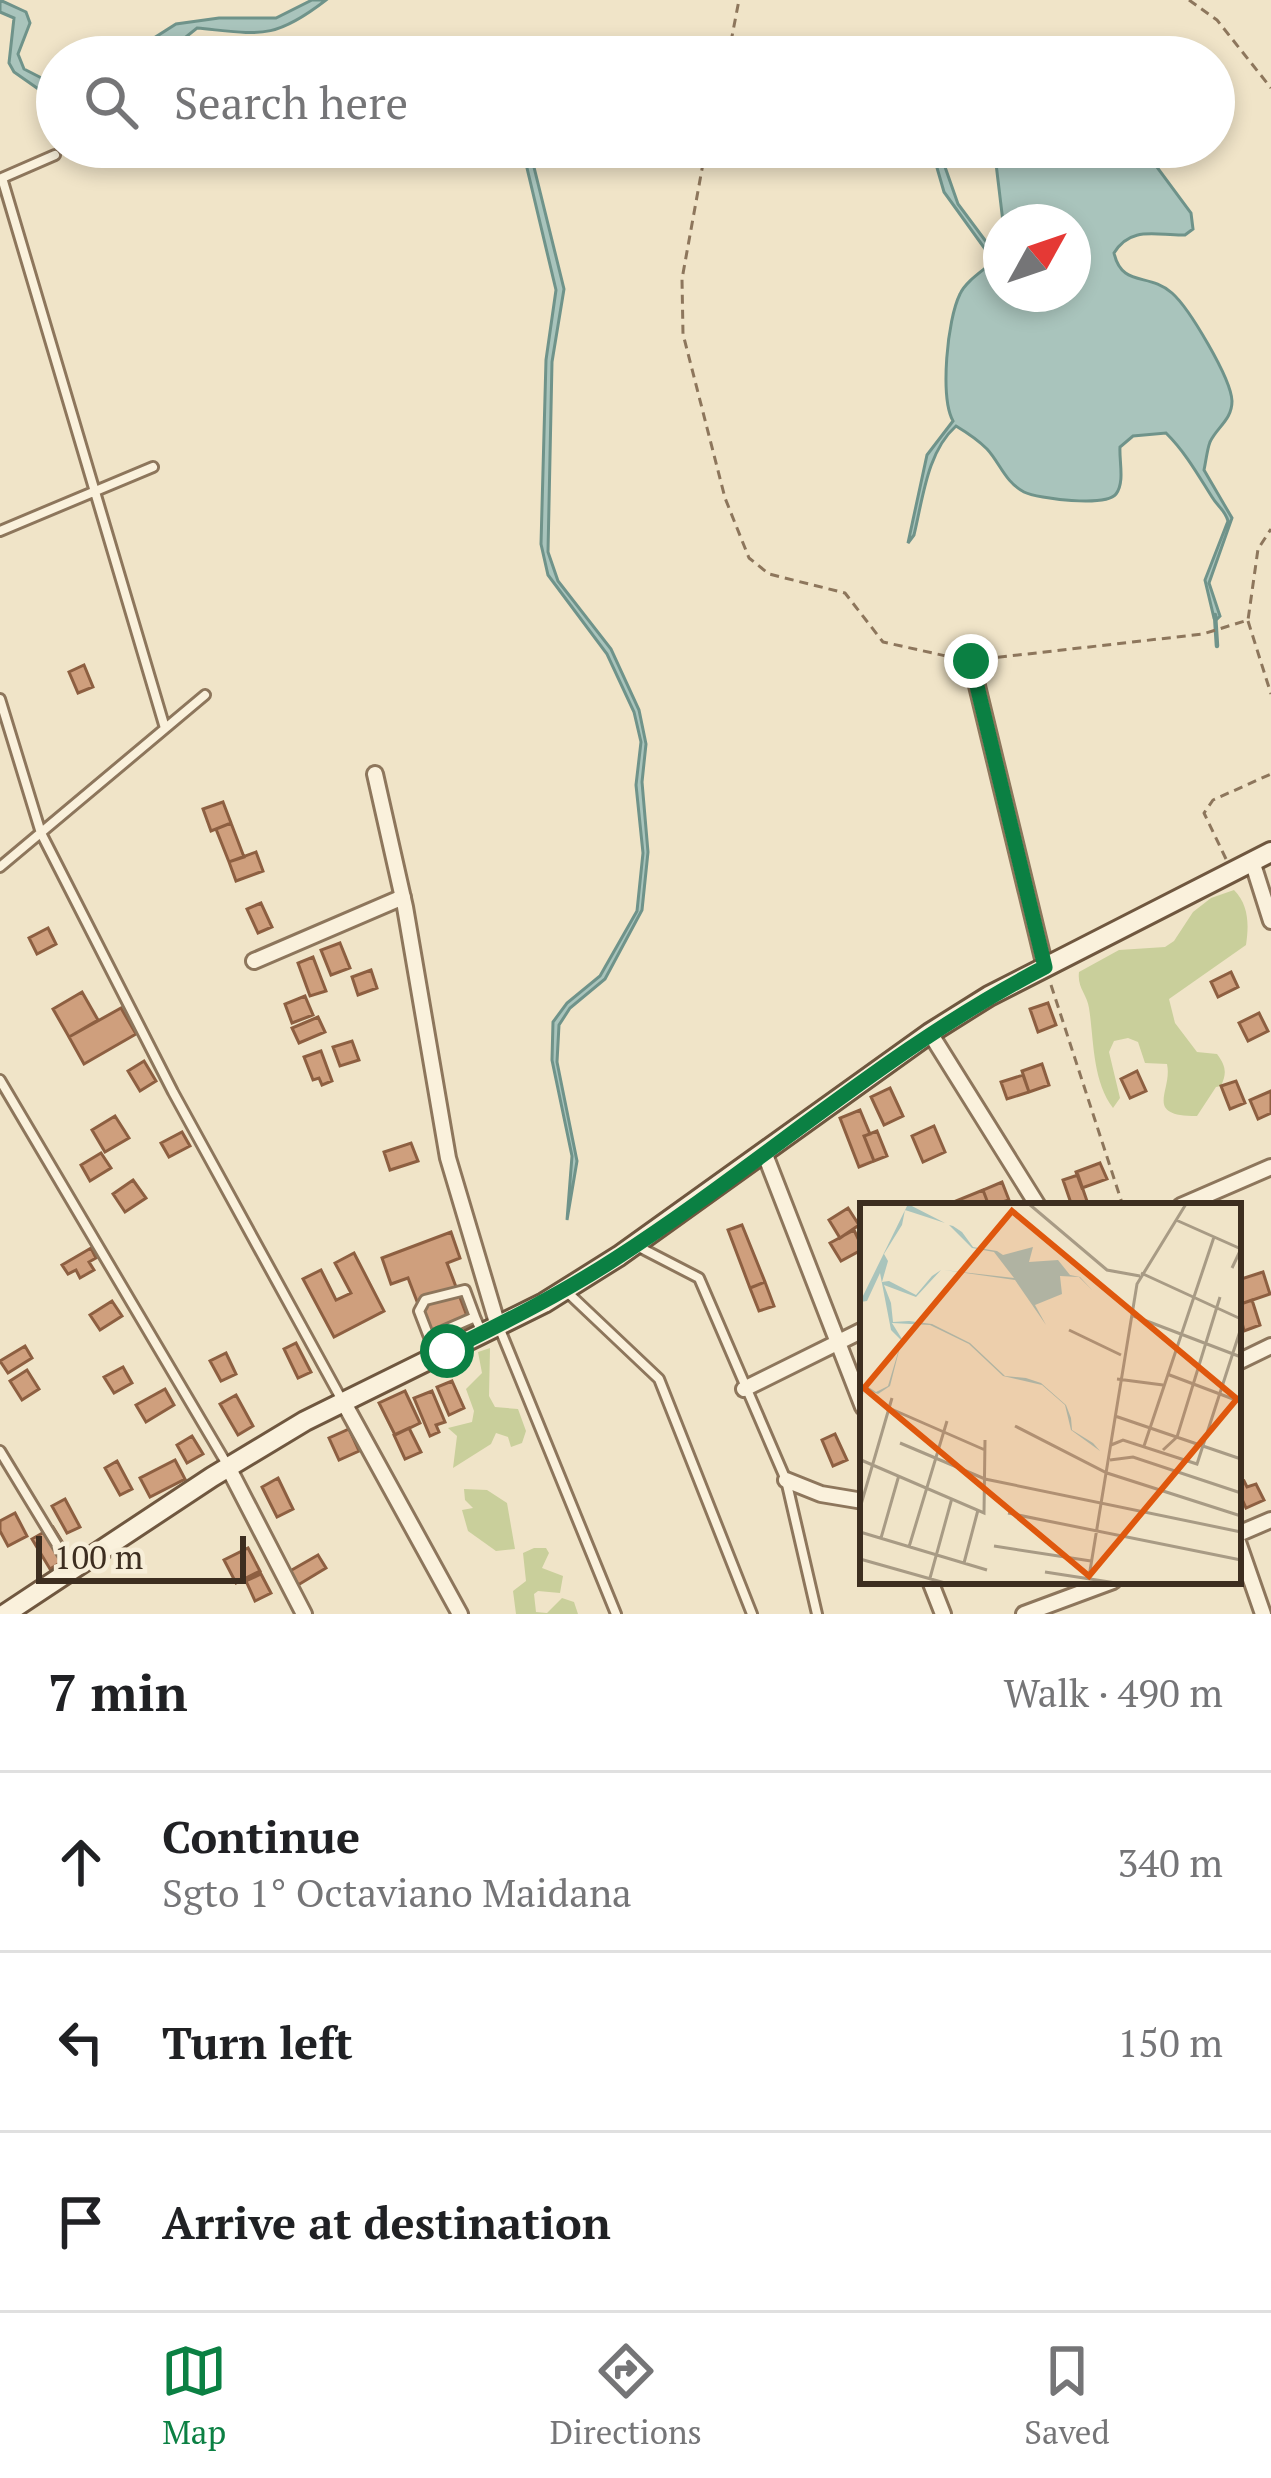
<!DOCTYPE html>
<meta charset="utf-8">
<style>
body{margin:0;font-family:"PT Serif",serif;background:#f2f2f2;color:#202124}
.compass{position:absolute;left:983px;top:204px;width:108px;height:108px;border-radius:50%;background:#fff;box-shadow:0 6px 18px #0003;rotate:50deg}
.scale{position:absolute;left:36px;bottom:30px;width:210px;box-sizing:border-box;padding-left:12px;border:6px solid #3d2e20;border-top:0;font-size:33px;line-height:42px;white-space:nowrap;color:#3d2e20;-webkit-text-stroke:9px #f7eed8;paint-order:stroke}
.stop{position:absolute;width:36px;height:36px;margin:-27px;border:9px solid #0b8043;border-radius:50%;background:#fff}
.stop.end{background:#0b8043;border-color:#fff;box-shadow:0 3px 12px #0008}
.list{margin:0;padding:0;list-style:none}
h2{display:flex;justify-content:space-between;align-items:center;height:156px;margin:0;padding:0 48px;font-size:51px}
h2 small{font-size:39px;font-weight:400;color:#757577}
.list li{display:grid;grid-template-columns:78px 1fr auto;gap:36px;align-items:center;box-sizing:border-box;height:180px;padding:0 48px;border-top:3px solid #e0e0e0}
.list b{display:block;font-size:45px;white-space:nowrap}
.list p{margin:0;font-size:39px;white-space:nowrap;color:#757577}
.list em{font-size:39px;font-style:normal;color:#757577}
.icon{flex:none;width:66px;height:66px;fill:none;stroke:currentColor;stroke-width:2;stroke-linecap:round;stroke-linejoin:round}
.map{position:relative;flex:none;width:1271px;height:1614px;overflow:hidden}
.search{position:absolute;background:#fff;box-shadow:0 6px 18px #0003;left:36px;right:36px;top:36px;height:132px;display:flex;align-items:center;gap:30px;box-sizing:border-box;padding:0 42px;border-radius:66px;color:#757577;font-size:45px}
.sheet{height:696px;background:#fff}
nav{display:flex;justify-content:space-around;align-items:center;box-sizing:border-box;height:168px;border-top:3px solid #e0e0e0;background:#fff;font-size:33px;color:#757577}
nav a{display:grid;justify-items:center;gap:6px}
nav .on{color:#0b8043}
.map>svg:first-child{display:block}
</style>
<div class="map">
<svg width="1271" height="1614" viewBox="0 0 1271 1614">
<rect width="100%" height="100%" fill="#f0e4c8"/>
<!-- green -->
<path fill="#c9cf9b" d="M1234,890C1249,905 1249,925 1246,945L1169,999L1175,1023L1197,1052L1217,1054C1226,1066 1227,1073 1221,1086L1216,1087L1197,1116C1142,1116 1173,1091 1167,1064L1145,1063L1138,1042L1128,1038L1114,1041L1109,1052L1120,1098L1113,1108C1092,1080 1094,1039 1089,1008C1087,994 1077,988 1079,972L1119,950L1165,947L1174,941L1193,912L1211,898Z
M490,1348L489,1396L495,1407L518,1409L526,1431L522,1443L511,1447L508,1437L496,1433L491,1444L453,1468L457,1436L448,1428L472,1422L474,1411L466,1389L482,1373L478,1352Z
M464,1489L487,1490L507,1503L515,1549L496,1551L468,1531L462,1510L473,1508L465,1500Z
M534,1548H546L549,1553L542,1568L563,1576L560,1593L538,1591L534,1594L536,1612L547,1613L562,1598L574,1602L578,1614H516L513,1591L526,1581L523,1553Z"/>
<!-- water -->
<path fill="#a9c4bc" stroke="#6f938a" stroke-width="3" d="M0,0L26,12L30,23L18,54L24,69L57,86V102L14,72L9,63L14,18L0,12Z
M312,0H326C273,41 259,34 197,28L166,53L124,57L176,24L219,18H276Z
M522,147H529L564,289L552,362L548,552L558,581L611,649L639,710L646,744L642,782L648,852L642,910L605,979L570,1008L559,1025L557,1062L577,1161L567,1220L572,1156L552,1060L553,1022L567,1003L600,976L637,911L643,853L636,785L641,742L634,712L607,654L548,575L541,544L546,360L556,290Z
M931,147H938L958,204L990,247L1001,228V294H1073V222H1003L994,147H1127L1145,161L1154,163L1191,213L1193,229L1185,235C1157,236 1131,225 1114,253C1122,288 1149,272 1172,293C1189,308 1231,378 1232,401C1232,420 1217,427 1210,442C1207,450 1206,461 1204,470L1232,518L1209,583L1220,616L1217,619L1214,618L1205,580L1228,521C1225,510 1218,507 1212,497C1198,475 1186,453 1166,433L1133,436L1120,447C1119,461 1125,482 1116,494C1106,507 1038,499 1024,492C1005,482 1000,463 987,449C978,440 966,432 956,426C927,452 923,498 914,535L908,543L927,455L953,421C940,397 947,320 960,294C965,283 978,274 988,266V253L944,192Z"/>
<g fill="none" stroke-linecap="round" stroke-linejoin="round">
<!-- stream -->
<path stroke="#6f938a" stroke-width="4.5" d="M1215,615L1217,646"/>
</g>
<!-- building -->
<path fill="#cf9f7d" stroke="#8d5f41" stroke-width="3" d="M84,665L93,687L78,693L69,672Z
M223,802L231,823L211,831L203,809Z
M231,823L244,857L229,862L216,829Z
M256,852L263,871L236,881L229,862Z
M261,903L272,927L258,933L247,909Z
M48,928L56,944L37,954L29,938Z
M340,943L350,968L331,975L321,950Z
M313,957L326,991L310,996L298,963Z
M371,970L377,988L358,995L352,977Z
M1231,972L1238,987L1218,997L1211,982Z
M82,992L98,1020L69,1037L53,1009Z
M305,996L313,1015L292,1023L285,1004Z
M1048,1003L1056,1025L1038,1032L1030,1009Z
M121,1008L136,1034L84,1064L69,1037Z
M1259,1013L1268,1031L1248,1041L1239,1023Z
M318,1017L325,1032L299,1043L292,1028Z
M352,1041L359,1060L340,1066L333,1047Z
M321,1051L332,1081L322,1085L319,1078L313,1080L304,1057Z
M144,1061L156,1081L140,1091L128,1071Z
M1042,1064L1049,1085L1029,1092L1022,1071Z
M1137,1071L1146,1091L1130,1098L1121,1079Z
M1023,1075L1029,1092L1007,1099L1001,1082Z
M1236,1081L1245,1103L1230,1109L1221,1086Z
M890,1088L903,1116L884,1125L871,1097Z
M1271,1091V1113L1258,1119L1250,1100Z
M860,1110L870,1134L864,1136L874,1161L859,1167L840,1118Z
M115,1116L129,1138L105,1152L92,1130Z
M934,1126L945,1152L923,1162L912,1136Z
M877,1131L887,1156L874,1161L864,1136Z
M182,1132L190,1146L169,1157L161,1143Z
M411,1143L418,1161L390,1170L384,1152Z
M101,1153L111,1168L90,1181L81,1165Z
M1100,1163L1107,1179L1082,1188L1076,1172Z
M1078,1175L1087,1201L1072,1206L1063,1180Z
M133,1180L146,1198L125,1212L113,1194Z
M1002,1182L1009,1200L989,1206L983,1190Z
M983,1190L989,1206H946V1205Z
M848,1208L859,1225L840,1238L829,1220Z
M742,1225L765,1282L750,1288L728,1230Z
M854,1230L863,1249L841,1261L830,1243Z
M451,1232L460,1258L447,1263L470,1324L431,1338L408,1278L391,1284L382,1258Z
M91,1248L96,1258L89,1262L94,1270L80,1278L76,1270L68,1274L62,1265Z
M354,1253L384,1311L334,1337L303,1279L321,1270L336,1300L351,1293L335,1263Z
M1263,1272L1270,1294L1241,1304L1238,1280Z
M765,1282L774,1306L759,1311L750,1288Z
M1252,1300L1260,1325L1244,1331L1238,1305Z
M112,1301L122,1316L100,1330L90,1315Z
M296,1343L311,1372L298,1378L284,1349Z
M25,1346L32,1358L8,1373L0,1361Z
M226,1353L236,1374L221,1381L210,1361Z
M123,1367L132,1383L114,1393L104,1377Z
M27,1370L39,1389L22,1400L10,1381Z
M452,1381L464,1408L449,1415L437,1387Z
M165,1389L174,1405L146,1422L136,1405Z
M405,1391L420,1423L395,1435L379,1403Z
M432,1391L445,1422L436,1425L439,1432L430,1436L414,1398Z
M236,1395L253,1426L238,1435L220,1404Z
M409,1428L421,1452L405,1459L394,1435Z
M349,1429L359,1451L339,1460L329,1438Z
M835,1434L847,1460L833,1466L822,1440Z
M192,1436L203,1454L187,1463L177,1445Z
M175,1460L185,1479L150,1497L140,1478Z
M117,1461L132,1489L120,1495L105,1468Z
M278,1478L293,1509L277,1517L262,1487Z
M1244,1481L1247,1487L1256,1484L1264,1500L1246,1508L1238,1490V1484Z
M65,1499L80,1527L67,1533L52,1506Z
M15,1513L27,1536L8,1546L0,1531V1521Z
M53,1527L71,1556L50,1569L32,1539Z
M248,1548L260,1571L236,1583L224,1560Z
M318,1555L326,1568L298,1585L290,1571Z
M261,1574L271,1593L255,1601L246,1581Z"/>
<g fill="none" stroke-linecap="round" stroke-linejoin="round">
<defs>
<path id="lane" d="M2,178L165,728
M2,178L55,155
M0,531L153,467
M0,699L41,833L173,1092L343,1402
M0,867L205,695
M0,1080L228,1466
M637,1246L699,1278L786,1480L817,1614
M565,1290L659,1379L752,1614
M499,1327L616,1614
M429,1337L419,1311L425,1300L465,1290L475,1317
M434,1356L429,1337L475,1317L482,1333
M0,1451L71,1568"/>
<path id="street" d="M971,661L1045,967
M375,774L405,907L448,1158L498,1326
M1252,861L1271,921
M254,961L403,897
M930,1033L1038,1206
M764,1152L863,1407
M1181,1206L1271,1167
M1238,1362L1271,1346
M744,1389L863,1330
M344,1403L460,1614
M228,1467L304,1614
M786,1480L821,1494L863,1501
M1238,1534L1271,1520
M1238,1542L1263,1614
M930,1581L943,1614
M1024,1614L1113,1581"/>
<path id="secondary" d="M5,1614L212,1477L305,1421L544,1303L619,1256L930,1033L989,996L1271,852"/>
</defs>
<!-- lane casing -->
<use href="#lane" stroke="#8d765c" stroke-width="14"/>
<!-- street casing -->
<use href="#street" stroke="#8d765c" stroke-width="20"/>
<!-- secondary casing -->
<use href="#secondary" stroke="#6f573f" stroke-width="24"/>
<!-- path -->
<path stroke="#8d765c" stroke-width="3" stroke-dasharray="9 6" stroke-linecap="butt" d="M1189,0L1217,20L1271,88
M728,57L739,0
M706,147L682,279L683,334L725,498L749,558L769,574L845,593L883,642L955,658
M1248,621L1271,694
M983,659L1203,634L1248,620L1258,549L1271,529
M1226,859L1204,813L1213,800L1271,774
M1051,985L1123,1206"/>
<!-- lane -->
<use href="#lane" stroke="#faf1dc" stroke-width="8"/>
<!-- street -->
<use href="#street" stroke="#faf1dc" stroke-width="14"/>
<!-- secondary -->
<use href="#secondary" stroke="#faf1dc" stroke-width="18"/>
</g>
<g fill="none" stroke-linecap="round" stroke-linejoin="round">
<!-- route -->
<path stroke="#0b8043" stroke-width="15" d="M447,1351C505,1322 561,1294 615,1259C761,1165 890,1047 1045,967L971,661"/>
</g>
<!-- overview -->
<g transform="translate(860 1203)">
<rect width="381" height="381" fill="#f0e4c8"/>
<path d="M48,1L85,20L45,7L42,22L24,51L28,58L22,79L29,78L56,92L72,73L81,67L56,94L24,82L31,100L33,119L49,118L72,121L110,140L145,173L166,175L181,180L206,202L211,215L212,227L233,240L240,248L211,227L205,202L182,182L143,173L109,141L70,122L32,120L42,136L30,183L18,191L5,186L0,198L7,183L16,189L28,183L39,146L41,137L31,127L20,70L7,98L0,99ZM89,22L93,23L102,29L113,44L137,48L143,52L173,44L169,59L198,57L210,72L220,74L232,87L219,74L200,73L202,91L175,102L186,122L155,77L84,67L154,75L134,49L112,45Z" fill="#a9c4bc"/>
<path fill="none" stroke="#a89b85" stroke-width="3" d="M169,1L247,67L280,73M316,17L381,46L372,65M281,70L381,116M271,112L381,154M209,127L261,152M307,171L381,199M257,176L303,182M29,205L125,247M255,213L381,256M155,223L247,270L381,313M40,240L125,276L381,329M251,242L263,237L337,261L381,125M284,243L354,34M303,247L317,234L360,94M1,257L124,310L125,237M250,257L273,254L381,290M0,305L32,195M148,310L381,357M0,329L127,367M21,335L39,272M134,343L231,358M49,344L87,218M0,356L85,380M104,360L118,307M185,369L256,380M70,375L92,295M228,380L277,81L326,1"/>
<path fill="#df570d" fill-opacity="0.15" stroke="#df570d" stroke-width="6" d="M152,8L377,196L229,373L4,185Z"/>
<rect width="381" height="381" fill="none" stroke="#3d2e20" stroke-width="6"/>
</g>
</svg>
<svg class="compass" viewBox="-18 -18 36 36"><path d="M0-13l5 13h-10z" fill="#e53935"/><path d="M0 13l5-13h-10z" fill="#757577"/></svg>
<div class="scale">100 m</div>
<div class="stop" style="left:447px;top:1351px"></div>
<div class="stop end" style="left:971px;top:661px"></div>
<div class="search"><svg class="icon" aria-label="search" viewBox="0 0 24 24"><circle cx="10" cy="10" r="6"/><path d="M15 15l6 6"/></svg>Search here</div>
</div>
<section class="sheet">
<h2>7 min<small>Walk · 490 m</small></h2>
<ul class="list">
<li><svg class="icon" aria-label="ahead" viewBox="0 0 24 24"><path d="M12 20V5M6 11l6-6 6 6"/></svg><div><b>Continue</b><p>Sgto 1° Octaviano Maidana</p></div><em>340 m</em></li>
<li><svg class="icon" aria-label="left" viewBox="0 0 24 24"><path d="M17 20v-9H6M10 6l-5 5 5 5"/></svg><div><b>Turn left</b></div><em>150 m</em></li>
<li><svg class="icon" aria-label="arrive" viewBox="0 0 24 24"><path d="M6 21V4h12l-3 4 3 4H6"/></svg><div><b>Arrive at destination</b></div></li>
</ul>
</section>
<nav>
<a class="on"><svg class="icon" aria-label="map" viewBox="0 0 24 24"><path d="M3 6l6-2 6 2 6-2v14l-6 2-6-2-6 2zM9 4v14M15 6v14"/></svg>Map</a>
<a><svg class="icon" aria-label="directions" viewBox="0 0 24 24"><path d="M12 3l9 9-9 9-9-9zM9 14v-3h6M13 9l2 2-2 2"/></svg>Directions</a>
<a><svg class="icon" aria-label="saved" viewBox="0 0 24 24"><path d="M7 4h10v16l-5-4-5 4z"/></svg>Saved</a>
</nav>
